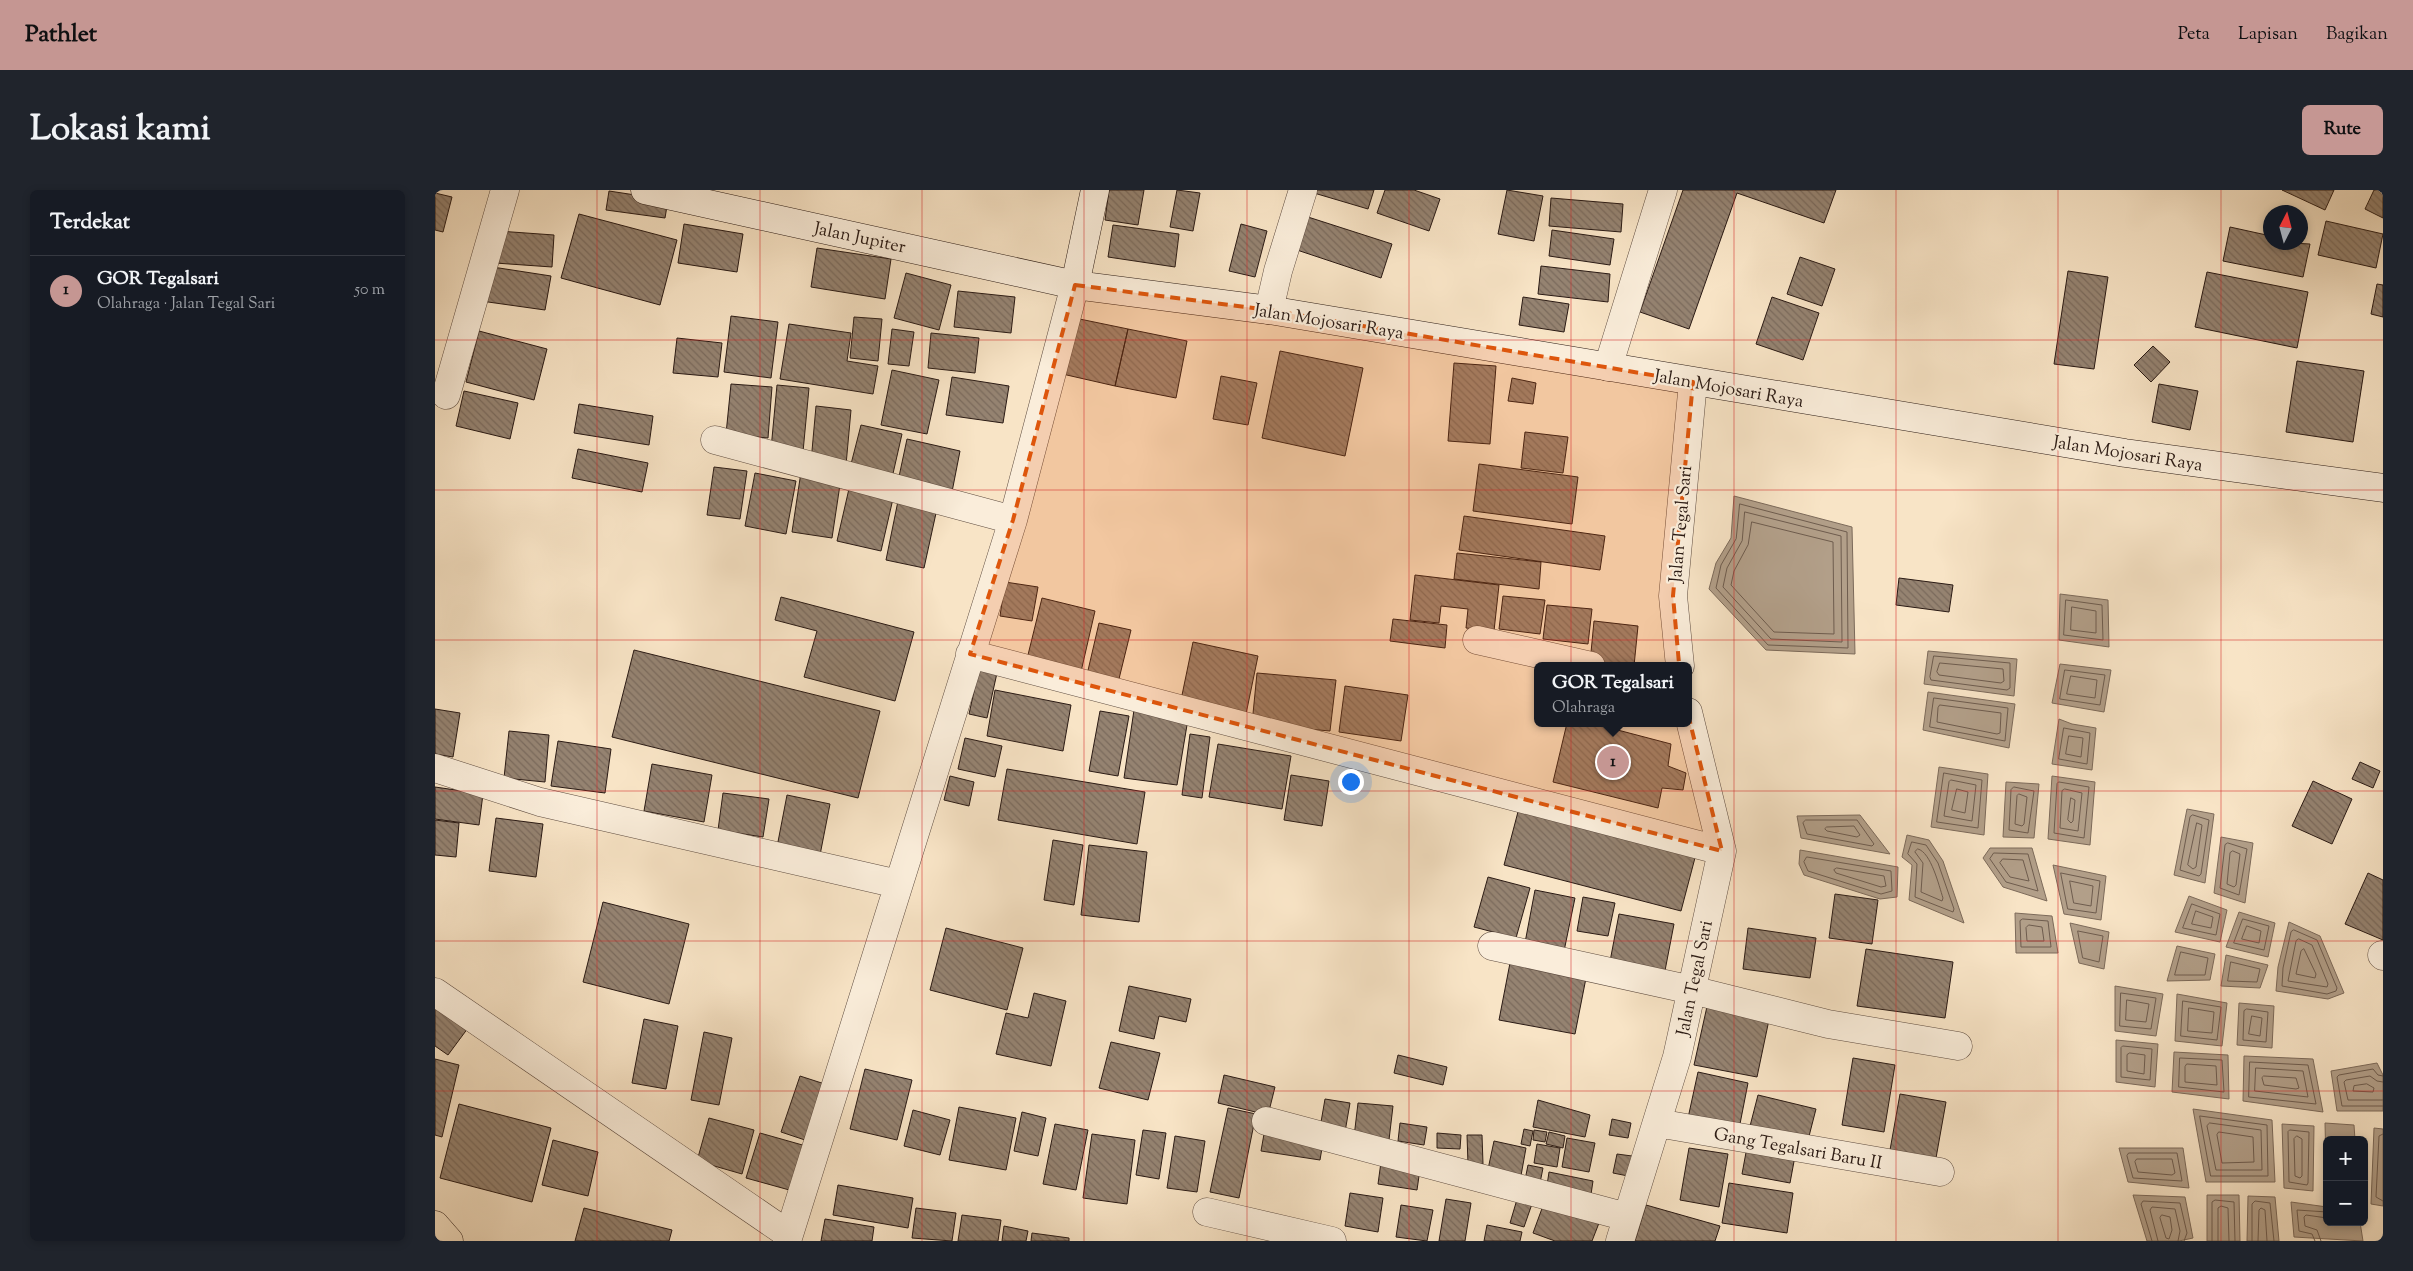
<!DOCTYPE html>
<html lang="id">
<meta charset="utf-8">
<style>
body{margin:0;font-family:"Sorts Mill Goudy",serif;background:#20242c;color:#f1f3f6}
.controls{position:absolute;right:15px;bottom:15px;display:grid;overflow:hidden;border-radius:8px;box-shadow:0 2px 8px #0003}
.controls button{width:45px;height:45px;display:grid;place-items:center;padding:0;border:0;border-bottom:1px solid #363941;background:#171b24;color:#f1f3f6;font:25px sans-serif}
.compass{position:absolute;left:1828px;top:15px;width:45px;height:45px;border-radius:50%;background:#171b24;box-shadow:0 2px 8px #0003;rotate:6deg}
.you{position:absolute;left:915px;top:591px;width:18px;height:18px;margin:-12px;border:4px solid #fff;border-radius:50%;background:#1a73e8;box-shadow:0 0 0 8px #1a73e833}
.badge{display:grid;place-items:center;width:32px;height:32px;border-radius:50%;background:#c59692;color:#111;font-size:16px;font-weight:700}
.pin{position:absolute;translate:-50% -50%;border:2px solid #fff;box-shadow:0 1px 5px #0006}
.popup{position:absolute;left:1099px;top:472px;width:158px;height:65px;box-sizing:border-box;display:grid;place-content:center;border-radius:8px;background:#171b24;filter:drop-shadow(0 1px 4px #0005);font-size:16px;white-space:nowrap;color:#9ea1a6}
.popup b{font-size:19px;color:#f1f3f6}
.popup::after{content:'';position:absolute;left:50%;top:100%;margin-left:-10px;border:10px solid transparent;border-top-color:#171b24}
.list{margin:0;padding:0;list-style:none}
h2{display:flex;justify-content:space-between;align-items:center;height:65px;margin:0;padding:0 20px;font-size:21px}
h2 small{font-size:16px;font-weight:400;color:#9ea1a6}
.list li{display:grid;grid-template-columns:32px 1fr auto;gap:15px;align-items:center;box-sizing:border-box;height:70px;padding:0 20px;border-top:1px solid #363941}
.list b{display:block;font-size:19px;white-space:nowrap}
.list p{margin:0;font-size:16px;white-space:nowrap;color:#9ea1a6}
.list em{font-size:16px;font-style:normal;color:#9ea1a6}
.map{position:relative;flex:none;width:1948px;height:1051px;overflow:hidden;border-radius:8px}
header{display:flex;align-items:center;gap:30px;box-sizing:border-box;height:70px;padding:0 25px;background:#c59692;color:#111}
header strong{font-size:24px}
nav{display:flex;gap:28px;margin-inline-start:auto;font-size:18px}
.intro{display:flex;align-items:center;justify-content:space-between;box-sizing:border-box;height:120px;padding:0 30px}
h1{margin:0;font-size:35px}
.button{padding:12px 22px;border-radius:8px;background:#c59692;color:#111;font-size:18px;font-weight:700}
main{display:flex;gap:30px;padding:0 30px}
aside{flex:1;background:#171b24;border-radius:8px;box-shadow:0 2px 8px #0003}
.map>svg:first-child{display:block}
</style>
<header>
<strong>Pathlet</strong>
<nav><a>Peta</a><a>Lapisan</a><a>Bagikan</a></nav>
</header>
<div class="intro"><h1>Lokasi kami</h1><a class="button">Rute</a></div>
<main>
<aside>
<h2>Terdekat<small></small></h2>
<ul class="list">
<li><span class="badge">1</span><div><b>GOR Tegalsari</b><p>Olahraga · Jalan Tegal Sari</p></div><em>50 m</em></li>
</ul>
</aside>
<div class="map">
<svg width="1948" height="1051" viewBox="0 0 1948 1051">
<defs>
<pattern id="building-back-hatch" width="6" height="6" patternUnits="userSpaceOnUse" patternTransform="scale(1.25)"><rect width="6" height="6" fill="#958371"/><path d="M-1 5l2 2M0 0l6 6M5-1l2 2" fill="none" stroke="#7a6a5c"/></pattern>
</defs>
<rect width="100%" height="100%" fill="#f8e4c6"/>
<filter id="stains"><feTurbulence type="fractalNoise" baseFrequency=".004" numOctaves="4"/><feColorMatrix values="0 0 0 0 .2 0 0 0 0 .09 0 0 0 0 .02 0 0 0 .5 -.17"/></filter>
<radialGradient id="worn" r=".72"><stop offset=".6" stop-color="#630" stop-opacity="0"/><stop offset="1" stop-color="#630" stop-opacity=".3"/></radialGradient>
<!-- water -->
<path fill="#b29f89" stroke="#7c6a5a" d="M1299,306L1417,337L1420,464L1331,460L1274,399L1281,373L1296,348Z
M1625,404L1673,410L1674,457L1624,450Z
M1493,461L1582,469L1579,506L1489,494Z
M1625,474L1676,480L1669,522L1617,513Z
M1493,502L1580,514L1574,558L1488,540Z
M1624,529L1637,534L1661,538L1657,580L1617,574Z
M1504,577L1553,584L1549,645L1496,637Z
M1617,586L1660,592L1655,655L1613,649Z
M1571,592L1604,594L1599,648L1568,647Z
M1752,619L1779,624L1770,693L1739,685Z
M1425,625L1455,664L1366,648L1362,626Z
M1472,645L1494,650L1508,671L1529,733L1474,710L1477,675L1467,667Z
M1786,647L1818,653L1810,713L1779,703Z
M1555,658H1597L1612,711L1568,697L1548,668Z
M1365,660L1463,677L1462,707L1445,709L1369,685L1364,674Z
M1618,675L1671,686L1666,730L1629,724Z
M1754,706L1792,720L1785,752L1740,742Z
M1804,722L1840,733L1833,767L1791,757Z
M1580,723L1617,726L1623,763H1581Z
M1854,732L1885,746L1909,803L1893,809L1841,801L1843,777Z
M1635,733L1674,742L1669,779L1644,773Z
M1742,756L1780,764L1775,790L1732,791Z
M1791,765L1833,775L1825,798L1786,796Z
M1680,796L1728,804L1721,846L1680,841Z
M1742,804L1792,813L1787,856L1740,851Z
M1804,813L1839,816L1837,858L1802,855Z
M1681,850L1723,854L1720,897L1681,892Z
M1739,862L1793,865L1794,909L1737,902Z
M1809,866L1878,869L1888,922L1808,911Z
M1942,873L1948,885V921H1902L1896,881Z
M1758,919L1837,930L1840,992H1771Z
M1890,933L1919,935L1920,950H1892L1891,975Z
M1847,934L1879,936L1878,1001L1849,998Z
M1939,938L1948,939V1016L1936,1014Z
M1684,958H1748L1754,998L1693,992Z
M1698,1005L1750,1007L1758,1048L1744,1051H1712Z
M1772,1005H1804L1805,1051H1772Z
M1813,1006L1840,1007L1844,1051H1812Z
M1856,1012L1892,1017V1032H1925L1928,1051L1859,1047Z"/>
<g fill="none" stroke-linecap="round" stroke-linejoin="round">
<!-- shore -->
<path stroke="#6e5c4e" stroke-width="1" d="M1305,314L1412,342L1413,458L1333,455L1281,398L1286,375L1301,349Z
M1310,322L1406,346L1407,452L1336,449L1288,397L1292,378L1307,351Z
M1317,332L1398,352L1399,444L1339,442L1296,395L1299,381L1313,355Z
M1631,410L1667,415L1668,450L1629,445Z
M1637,417L1661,421V443L1636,440Z
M1499,466L1575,473V498L1572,500L1496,490L1495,487Z
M1505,473L1568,479L1569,491L1566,493L1504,485L1502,482Z
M1630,480L1670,485L1665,515L1625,509Z
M1636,486L1662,490L1660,508L1632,504Z
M1499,508L1573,518L1570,551L1495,537Z
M1505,515L1566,523L1565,543L1562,544L1502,532L1503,518Z
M1629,538L1655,543L1652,574L1624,569Z
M1634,546L1648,548L1646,567L1631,564Z
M1509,583L1547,590L1543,638L1502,632Z
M1516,590L1541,595L1537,631L1509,626L1514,592Z
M1624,592L1654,597L1649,648L1619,643L1622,594Z
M1579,597L1599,601L1593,643L1574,640L1576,600Z
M1522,599L1533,602L1530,623L1517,620Z
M1630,599L1647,603L1643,641L1625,638L1627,601Z
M1584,604L1592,607L1589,634L1587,636L1580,634L1582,606Z
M1636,608L1640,610L1638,631L1636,633L1633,630Z
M1758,625L1774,630L1766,684L1764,686L1745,680L1755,627Z
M1371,630H1422L1439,654L1437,656L1372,644L1368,633Z
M1762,633L1767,635L1761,677L1758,679L1753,675Z
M1392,637L1419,636L1425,645L1422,647L1392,641L1390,639Z
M1477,652L1491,655L1503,673L1519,719L1518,722L1480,707L1482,674L1473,664Z
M1793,653L1812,659L1804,705L1785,698L1790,655Z
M1483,659C1496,662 1504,696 1508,708L1507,711L1486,702L1488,673L1480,662Z
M1798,661L1805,664L1801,695L1799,697L1792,694L1795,663Z
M1559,663L1593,664L1603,701L1571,692L1555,669Z
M1372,667L1456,681L1457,701L1446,704L1373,681L1369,672Z
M1568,669L1588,670L1594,691L1575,687L1565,673Z
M1402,678L1449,686L1451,696L1446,697L1401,683L1399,680Z
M1626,683L1665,691L1661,723L1633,719Z
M1635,691L1658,696L1656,716L1639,713Z
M1757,714L1785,724L1781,745L1748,738Z
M1761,721L1778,727L1776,738L1757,734Z
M1588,729L1613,731L1616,757H1586L1585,731Z
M1808,729L1834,736L1829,760L1799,753Z
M1594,735L1607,737L1609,751H1592L1591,738Z
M1812,736L1826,741L1824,753L1807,749Z
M1859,740L1882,750L1902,798L1901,801L1892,804L1847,796L1848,778L1856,742Z
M1643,741L1668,746L1664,772L1648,768Z
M1864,749L1877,755L1893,794L1892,797L1853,791L1861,751Z
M1869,759L1881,784L1880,788L1861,784L1866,761Z
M1746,762L1773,768L1770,785H1740Z
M1796,772L1825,779L1822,792L1793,791Z
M1686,803L1721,808L1716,839L1685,836Z
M1692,810L1714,814L1711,832L1691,830Z
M1748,811L1786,817L1782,850L1746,846Z
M1754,818L1779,822L1777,843L1753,841Z
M1812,819L1833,822L1831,852L1808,850L1809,821Z
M1817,826L1827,828L1825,846L1814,844Z
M1688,856L1717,859L1715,890L1686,887V858Z
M1695,863L1710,865L1709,884L1692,881V865Z
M1745,868L1787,870L1789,902L1744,897Z
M1815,872L1873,875L1881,914L1814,907Z
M1752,874L1781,876L1782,895L1750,892V877Z
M1821,878L1868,881L1873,907L1820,901Z
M1829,886L1861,888L1864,898L1861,899L1829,895L1827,888Z
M1948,886L1943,885L1938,879L1904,885L1902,887L1907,916H1948
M1948,892L1942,891L1935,886L1911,890L1909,892L1913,910H1948
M1932,894L1939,898L1938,902L1918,901L1919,896Z
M1765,926L1832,935L1833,986H1776Z
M1775,933L1826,940L1827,980H1781L1772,936Z
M1855,940L1874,942L1873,993L1872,995L1854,992L1853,942Z
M1784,942L1818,947L1819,972L1787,973L1782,945Z
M1948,944L1944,946L1941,1007L1948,1011
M1862,946L1867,949V986L1865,988L1860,986L1859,949Z
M1694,963H1742L1747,991L1698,988L1692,966Z
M1702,969H1737L1740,983L1737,985L1703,982L1700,972Z
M1727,1025L1735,1027L1737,1040L1734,1049L1731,1048L1725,1028Z
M1717,1051L1706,1014L1708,1011L1745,1013L1752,1043L1749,1051
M1723,1051L1715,1020L1717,1017L1740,1019L1745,1041L1743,1051
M1777,1051V1012L1780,1010L1799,1012L1800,1051
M1783,1051V1018L1786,1016L1793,1018L1794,1051
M1817,1051V1014L1820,1011L1835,1013L1839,1051
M1823,1051L1824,1020L1826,1018L1830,1020L1832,1051
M1880,1051L1877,1044L1864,1041L1862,1020L1892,1022
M1886,1051L1882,1040L1870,1036L1869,1027L1871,1025L1892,1028"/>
</g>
<!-- building -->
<path fill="url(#building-back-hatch)" stroke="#2a1a14" d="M674,0H709L703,35L670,30Z
M742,0L765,3L758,41L735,37Z
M880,0H939L933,19L879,3Z
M950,0H979L1005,9L994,41L942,23Z
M1072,0L1108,6L1099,51L1063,44Z
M1248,0H1401L1389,33L1302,3L1254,139L1205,122Z
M1847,0H1899L1890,20Z
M1939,0H1948V28L1930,19Z
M174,1L233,10L230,28L171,20Z
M0,3L17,7L8,42L0,40Z
M1116,8L1188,14L1186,42L1114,36Z
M144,24L242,50L225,115L126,88Z
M873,27L957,54L946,88L862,60Z
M1891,31L1948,44L1941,78L1883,65Z
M249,34L308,44L302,82L243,73Z
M806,34L832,41L820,87L794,81Z
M678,35L744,44L740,77L673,67Z
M1795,37L1836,46V52L1875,54L1868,87L1788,71Z
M1117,40L1179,49L1175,75L1114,66Z
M63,41L119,45L117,77L60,73Z
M382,58L456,69L450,109L376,97Z
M1365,67L1400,79L1387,116L1352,104Z
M51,76L116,86L110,120L46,111Z
M1106,76L1175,84L1173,112L1103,104Z
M1633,81L1673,87L1659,179L1619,174Z
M1772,82L1873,102L1862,158L1760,137Z
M471,83L516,95L504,140L459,128Z
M1942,94L1948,95V127L1936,124Z
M523,101L580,107L576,143L519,137Z
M1088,107L1134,114L1129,142L1084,135Z
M1337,107L1384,123L1368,170L1321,154Z
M296,126L343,132L336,188L289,182Z
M419,127L447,129L443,171L415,168Z
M635,127L693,139L680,196L623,183Z
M354,134L416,143L412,171L443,176L438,204L345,189Z
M457,139L479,142L474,176L453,174Z
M693,139L752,151L741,208L680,196Z
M44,141L112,159L99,210L31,192Z
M496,143L544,148L540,183L493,178Z
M242,148L287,153L283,187L238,183Z
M1718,156L1735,172L1716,192L1699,175Z
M845,161L928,178L910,266L827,248Z
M1862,171L1929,181L1918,252L1851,242Z
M1019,173L1061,176L1055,254L1013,251Z
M457,180L504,190L492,244L446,235Z
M786,186L822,193L813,235L778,229Z
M517,187L574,196L568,233L511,225Z
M1077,188L1101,193L1098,214L1073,211Z
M296,194L337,197L333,248L291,244Z
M1724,194L1763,201L1755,240L1717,232Z
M342,195L374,198L368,262L336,259Z
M29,201L83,213L75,249L21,236Z
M144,214L218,226L214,255L139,243Z
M381,216L416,220L411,275L376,272Z
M426,235L467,244L457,288L415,278Z
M1090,242L1133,247L1128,283L1086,278Z
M472,249L525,261L516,307L462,296Z
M143,259L213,273L207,302L137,288Z
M1044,274L1143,287L1137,334L1038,321Z
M279,277L312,281L305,329L272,325Z
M366,282L406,288L397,348L357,342Z
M320,283L361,291L351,344L310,336Z
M416,290L460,300L446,361L402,351Z
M464,306L503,314L489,378L451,370Z
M1029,326L1170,346L1165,380L1024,360Z
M1022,363L1106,372L1104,399L1019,389Z
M980,385L1064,395L1059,441L1031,438L1033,419L1006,416L1004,433L975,430Z
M1464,388L1518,395L1514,422L1461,415Z
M570,392L603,397L597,431L565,426Z
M1068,406L1110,410L1105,444L1064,439Z
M346,407L479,442L460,511L369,487L382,441L340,430Z
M607,408L660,421L645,486L591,473Z
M1112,415L1157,419L1153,454L1108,449Z
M958,429L1012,435L1010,458L955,451Z
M1159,431L1203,436L1199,476L1155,473Z
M664,433L696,440L682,497L651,489Z
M758,452L823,466L811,524L746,510Z
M199,460L445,521L423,608L177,547Z
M546,470L564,474L552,528L534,524Z
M822,483L901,490L895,541L817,534Z
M910,496L973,505L966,551L904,542Z
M560,500L636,515L628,561L552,546Z
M0,519L25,523L18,567L0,564Z
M699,520L753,529L742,595L689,588Z
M665,521L694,526L683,586L654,581Z
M1132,533H1156L1236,554L1233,576L1251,583L1248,600L1227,598L1223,618L1118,592Z
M74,541L114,545L110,592L69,588Z
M755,544L775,547L767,608L747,605Z
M530,548L567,556L560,587L523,579Z
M123,551L176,559L170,603L116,596Z
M783,554L856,566L847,619L774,607Z
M1925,572L1945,581L1938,598L1917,589Z
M217,574L277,585L269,632L209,621Z
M572,579L710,602L702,654L563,630Z
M856,585L894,591L887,636L849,630Z
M515,586L539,592L534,616L509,610Z
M1878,591L1917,609L1897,654L1857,636Z
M0,597L48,604L44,635L0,629Z
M288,603L334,609L328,647L283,640Z
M352,605L395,614L385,665L342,657Z
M1084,618L1261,664L1246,721L1069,675Z
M61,628L108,634L101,687L54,681Z
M0,630L24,633L21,667L0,665Z
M618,650L648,655L639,715L609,710Z
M654,655L712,662L704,732L646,725Z
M1933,683L1948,690V750L1910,734Z
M1053,687L1095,698L1081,748L1039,737Z
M1100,700L1140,708L1128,766L1089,758Z
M1400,704L1443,710L1437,754L1394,748Z
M1148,707L1180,713L1173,746L1142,741Z
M168,712L254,734L234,814L148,792Z
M1184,724L1239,734L1228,791L1173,782Z
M511,738L588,758L572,820L495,800Z
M1313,738L1381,748L1375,788L1308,779Z
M1431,759L1518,772L1510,828L1422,816Z
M1075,773L1151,788L1140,844L1064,830Z
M694,796L756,809L751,832L724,826L719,849L684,841Z
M599,803L631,811L616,876L561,864L571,823L593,828Z
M1273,812L1335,825L1322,887L1259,875Z
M0,814L33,838L13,865L0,856Z
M209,829L243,836L231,899L197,893Z
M269,842L297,848L284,915L256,910Z
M676,852L725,863L713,910L664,898Z
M963,865L1012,877L1008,895L959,883Z
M1418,868L1460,875L1449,942L1407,935Z
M0,869L24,875L7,947L0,945Z
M430,879L477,890L462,950L415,939Z
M1263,882L1313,893L1304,939L1253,928Z
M789,885L840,897L833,925L783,913Z
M365,886L399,897L379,953L346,942Z
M1465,904L1511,912L1501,968L1455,960Z
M1323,905L1381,919L1372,954L1314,940Z
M890,909L915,913L910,942L885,938Z
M1103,910L1155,925L1150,947L1098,937Z
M923,913L958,916L954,950L919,947Z
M24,914L116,938L97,1012L5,988Z
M524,917L581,928L571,980L514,970Z
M793,918L821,924L804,1008L775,1002Z
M478,920L515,930L505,965L469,956Z
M587,922L611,928L603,966L579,961Z
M274,928L319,940L307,984L262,971Z
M1177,929L1196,933L1193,948L1174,945Z
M965,933L992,937L989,955L963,951Z
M620,934L653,940L641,1000L608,994Z
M1089,939L1098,941L1095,956L1086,954Z
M708,940L731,943L724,989L701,985Z
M1099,940L1112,942L1110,952L1098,950Z
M1114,942L1130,946L1128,958L1111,954Z
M325,943L371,956L358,1001L311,988Z
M1002,943L1026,945L1025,959L1002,958Z
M657,944L700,950L692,1014L648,1008Z
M829,944L888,952L885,970L826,961Z
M1032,945H1047L1048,974H1033Z
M740,946L770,951L762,1002L732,998Z
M1132,948L1160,953L1154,982L1127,977Z
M118,950L163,962L153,1006L107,995Z
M1059,951L1091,958L1085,991L1052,984Z
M1102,954L1125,958L1122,977L1099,973Z
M1312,957L1360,966L1355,993L1307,984Z
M1254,958L1293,964L1284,1017L1245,1010Z
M1182,964L1197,966L1193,986L1178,983Z
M946,972L985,979L982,1000L943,994Z
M1093,975L1108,978L1104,998L1089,995Z
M1114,982L1158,991L1155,1011L1111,1002Z
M1294,993L1358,1003L1352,1043L1287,1033Z
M403,995L478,1008L473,1038L398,1025Z
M915,1003L948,1008L943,1042L910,1036Z
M1083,1006L1098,1011L1089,1037L1075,1033Z
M1011,1009L1036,1013L1030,1051H1004Z
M1109,1013L1164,1033L1157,1051H1120L1098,1043Z
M966,1015L998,1020L992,1051L961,1047Z
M1211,1015L1285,1036L1280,1051H1200Z
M149,1018L237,1040L234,1051H140Z
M481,1018L521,1023L517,1051L477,1048Z
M527,1025L566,1030L563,1051H523Z
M390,1029L439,1037L437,1051H386Z
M1052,1035L1087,1042L1085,1051H1049Z
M569,1036L593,1041L591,1051H567Z
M597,1043L634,1048V1051H596Z"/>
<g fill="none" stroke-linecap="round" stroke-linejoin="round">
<defs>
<path id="street" d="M834,120L843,81L868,0
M1173,177L1228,0
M11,205L70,0
M280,250L578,330
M1042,450L1156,476
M535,464L1287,661
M1245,476L1238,406L1258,192
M0,578L105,612L463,694
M1057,756L1257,800L1393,834L1523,856
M1947,765L1948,766
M0,802L353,1044
M831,931L1192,1027
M1222,933L1505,982
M772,1022L897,1051
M352,1051L578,330L640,95
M1185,1051L1242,867L1287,661L1253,522"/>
<path id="secondary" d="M210,0L640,95L834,120L1690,263L1948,298
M640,95L660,0"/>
<path id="highway" d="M0,1035L14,1051"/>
</defs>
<!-- street casing -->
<use href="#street" stroke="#5e4c40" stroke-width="29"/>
<!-- secondary casing -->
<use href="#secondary" stroke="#2a1a14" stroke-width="29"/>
<!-- highway casing -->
<use href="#highway" stroke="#2a1a14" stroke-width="29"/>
<!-- street -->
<use href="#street" stroke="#faedda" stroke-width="28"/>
<!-- secondary -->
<use href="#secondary" stroke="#faedda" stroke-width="28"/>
<!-- highway -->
<use href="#highway" stroke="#f8e4c6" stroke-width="28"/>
</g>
<!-- marked area -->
<path fill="#de560c" fill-opacity="0.2" stroke="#de560c" stroke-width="4" stroke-dasharray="10 6" stroke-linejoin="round" d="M640,95L834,120L1258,192L1238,406L1246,496L1287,661L535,464L578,330Z"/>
<!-- grid -->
<path fill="none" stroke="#d62828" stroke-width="1" stroke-opacity="0.55" d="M162,0V1051M325,0V1051M487,0V1051M649,0V1051M812,0V1051M974,0V1051M1136,0V1051M1299,0V1051M1461,0V1051M1623,0V1051M1786,0V1051M0,150H1948M0,300H1948M0,450H1948M0,601H1948M0,751H1948M0,901H1948"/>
<g text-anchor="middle" stroke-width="4.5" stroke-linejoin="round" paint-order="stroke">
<!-- street labels -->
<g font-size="18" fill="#2a1a14" stroke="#faedda">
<text transform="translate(425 47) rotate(12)" y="6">Jalan Jupiter</text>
<text transform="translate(894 131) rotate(9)" y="6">Jalan Mojosari Raya</text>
<text transform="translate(1294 198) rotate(10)" y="6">Jalan Mojosari Raya</text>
<text transform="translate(1693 263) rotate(9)" y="6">Jalan Mojosari Raya</text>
<text transform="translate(1245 334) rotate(-85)" y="6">Jalan Tegal Sari</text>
<text transform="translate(1259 788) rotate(-78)" y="6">Jalan Tegal Sari</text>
<text transform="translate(1363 958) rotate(10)" y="6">Gang Tegalsari Baru II</text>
</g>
</g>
<rect width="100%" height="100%" filter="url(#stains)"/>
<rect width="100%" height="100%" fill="url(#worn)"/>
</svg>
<div class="controls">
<button>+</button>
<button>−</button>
</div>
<svg class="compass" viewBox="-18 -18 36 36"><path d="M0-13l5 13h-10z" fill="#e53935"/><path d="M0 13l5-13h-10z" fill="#9ea1a6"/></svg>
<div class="you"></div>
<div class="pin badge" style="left:1178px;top:572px">1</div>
<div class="popup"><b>GOR Tegalsari</b>Olahraga</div>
</div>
</main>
